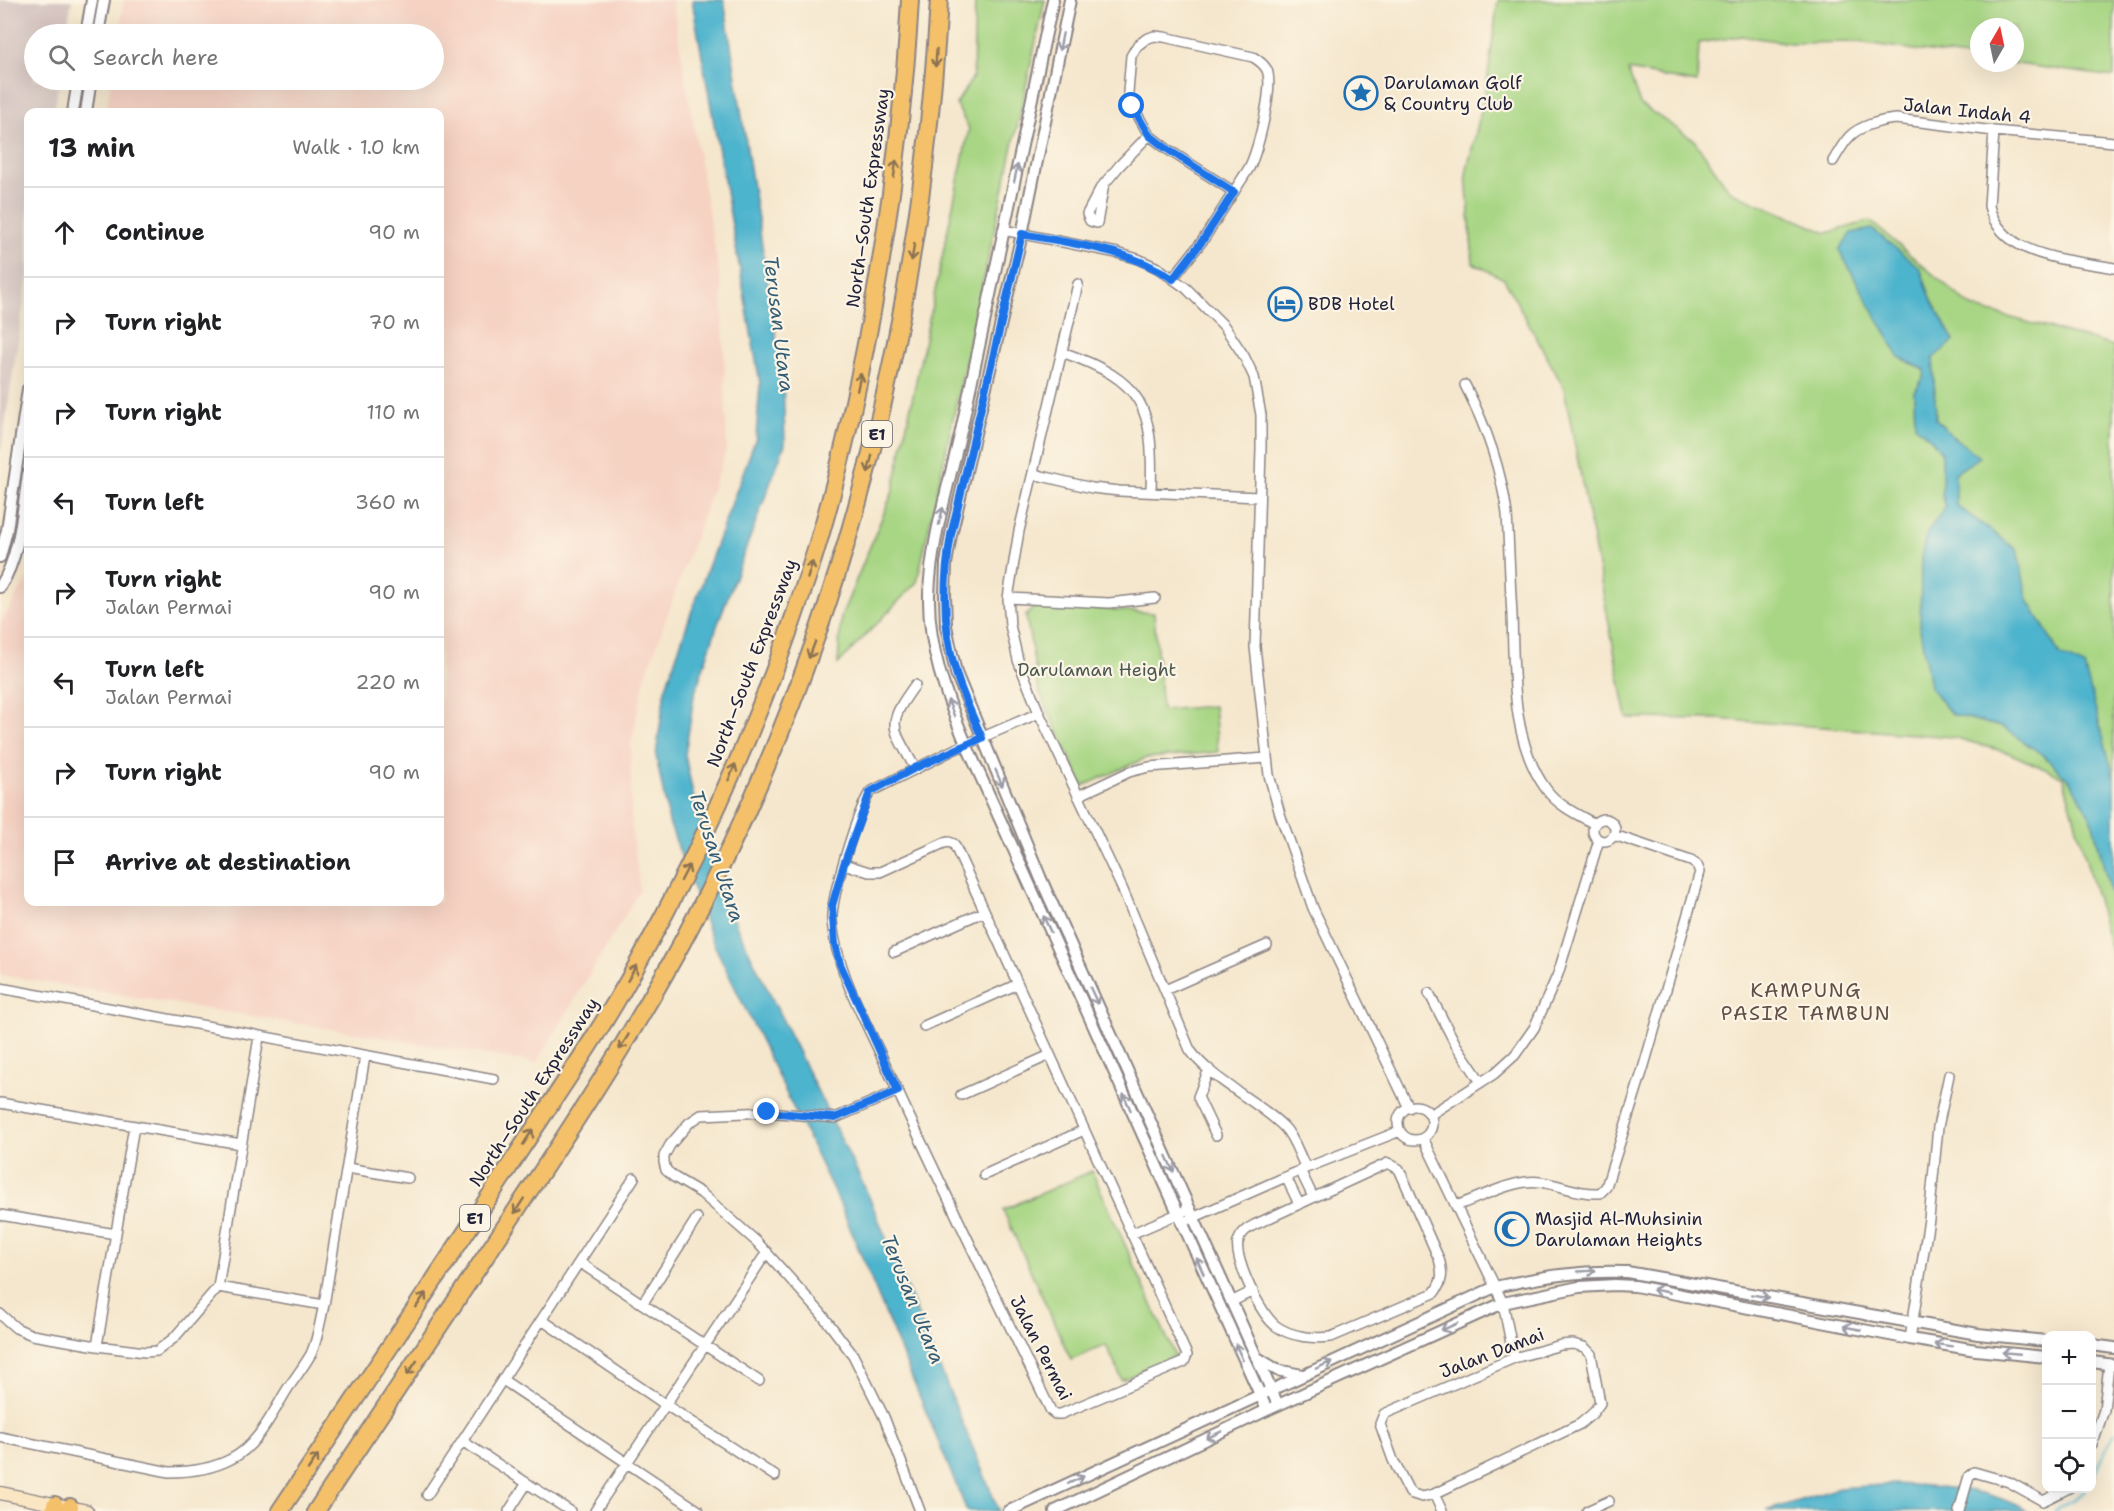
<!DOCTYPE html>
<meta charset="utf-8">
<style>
body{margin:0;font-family:"Shantell Sans",sans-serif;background:#f2f2f2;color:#202124}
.controls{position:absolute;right:18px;bottom:18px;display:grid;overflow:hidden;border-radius:12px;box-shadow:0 6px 24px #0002}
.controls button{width:54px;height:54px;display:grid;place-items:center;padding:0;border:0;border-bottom:2px solid #e0e0e0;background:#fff;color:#202124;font:30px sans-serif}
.compass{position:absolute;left:1970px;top:18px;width:54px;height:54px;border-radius:50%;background:#fff;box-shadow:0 6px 24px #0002;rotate:9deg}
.stop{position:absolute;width:18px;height:18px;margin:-14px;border:4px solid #1a73e8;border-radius:50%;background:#fff}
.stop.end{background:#1a73e8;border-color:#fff;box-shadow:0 2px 6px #0008}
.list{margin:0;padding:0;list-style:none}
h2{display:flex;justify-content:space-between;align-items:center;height:78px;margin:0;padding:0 24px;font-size:26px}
h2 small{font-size:20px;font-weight:400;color:#757577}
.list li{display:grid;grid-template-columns:39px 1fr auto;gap:18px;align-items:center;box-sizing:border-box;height:90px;padding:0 24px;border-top:2px solid #e0e0e0}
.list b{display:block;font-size:22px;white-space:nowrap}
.list p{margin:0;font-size:20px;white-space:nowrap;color:#757577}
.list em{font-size:20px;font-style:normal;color:#757577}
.icon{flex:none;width:33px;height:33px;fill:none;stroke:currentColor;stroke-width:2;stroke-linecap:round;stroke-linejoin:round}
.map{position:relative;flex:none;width:2114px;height:1511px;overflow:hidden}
.search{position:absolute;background:#fff;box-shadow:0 6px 24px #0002;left:24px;top:24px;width:420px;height:66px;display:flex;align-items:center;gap:15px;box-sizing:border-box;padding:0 21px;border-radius:33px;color:#757577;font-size:22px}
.panel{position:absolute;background:#fff;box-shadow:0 6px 24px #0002;left:24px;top:108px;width:420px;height:798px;border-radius:12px}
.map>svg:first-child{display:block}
</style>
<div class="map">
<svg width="2114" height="1511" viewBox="0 0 2114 1511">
<rect width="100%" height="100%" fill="#fcf5e5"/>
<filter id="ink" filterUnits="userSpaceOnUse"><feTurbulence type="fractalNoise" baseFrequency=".0167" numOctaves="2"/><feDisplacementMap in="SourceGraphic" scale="12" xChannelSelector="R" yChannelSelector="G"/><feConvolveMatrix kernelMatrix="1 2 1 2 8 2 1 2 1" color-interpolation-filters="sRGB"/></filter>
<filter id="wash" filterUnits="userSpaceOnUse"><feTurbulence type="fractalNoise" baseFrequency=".008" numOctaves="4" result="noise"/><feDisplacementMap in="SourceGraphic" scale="24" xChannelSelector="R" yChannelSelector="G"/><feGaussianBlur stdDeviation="1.35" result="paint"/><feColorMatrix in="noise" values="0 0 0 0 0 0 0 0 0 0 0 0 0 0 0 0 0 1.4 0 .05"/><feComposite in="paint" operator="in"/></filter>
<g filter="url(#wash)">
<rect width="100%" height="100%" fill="#f5e7cd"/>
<!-- built -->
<path fill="#f6d2c3" d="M124,0H672L722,290L727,448L645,678L631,743V819L640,890L537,1063L0,975V625L28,577V902H440V112H106L111,80H434V34H119Z"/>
<!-- industrial -->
<path fill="#d1bfbd" d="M0,0H72L66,34H34V80H59L54,112H28V276L0,456Z"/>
<!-- green -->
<path fill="#a8d684" stroke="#657c60" stroke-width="1.5" d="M975,0H1045L917,582L838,664L841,617L893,491L969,129L956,104L973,77Z
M1498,0H2114V77L2010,63H2015V27H1979V59L1858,42L1791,43L1742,36L1699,43L1697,83L1628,70L1640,104L1694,140L1730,191L1827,233L1870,221L1972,307L2114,346V778L2084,667L2060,655L2028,600L2017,550L1956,505L1955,473L1979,457L1952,436L1936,419L1933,357L1954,341L1932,301L1920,268L1861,287L1899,357L1925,370L1924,377L1914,392L1915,425L1932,440L1942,453V495L1946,507L1927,532L1951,714L2002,727L2043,755L2071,782L2092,820L2108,883L2114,914V961L2063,777L2009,753L1953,737L1717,719L1627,718L1564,388L1504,279L1473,263L1466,174L1486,90Z
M1036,604L1154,613L1162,710L1214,706L1218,752L1146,758L1083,786L1039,691L1026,616Z
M1092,1171L1175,1356L1122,1380L1106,1345L1071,1360L1003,1210Z"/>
<!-- water -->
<path fill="#4eb4cd" stroke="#386b84" stroke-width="1.5" d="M692,0H724L783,381L785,444L718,623L694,696L685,755L697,814L737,927L867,1192L999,1511H967L840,1204L711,938L669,822L656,756L665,690L691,613L756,438L760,383Z
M1872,229L1920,268L1932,301L1954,341L1933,358L1936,419L1952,436L1980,457L1955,473L1956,505L2017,550L2028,600L2060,655L2084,666L2114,778V914L2108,883L2092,820L2071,782L2043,755L2002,727L1951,714L1930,687L1920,629L1921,558L1927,532L1946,507L1942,495V453L1932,440L1915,425L1914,392L1924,377L1925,370L1899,357L1839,250L1851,233Z
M1897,1484C1940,1487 1989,1487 2027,1511H1766L1839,1488Z"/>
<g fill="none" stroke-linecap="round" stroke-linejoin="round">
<!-- stream -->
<path stroke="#4eb4cd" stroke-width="3" d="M2092,1478L2114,1433
M2055,1511C2064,1502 2081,1499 2086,1488"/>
</g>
</g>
<g filter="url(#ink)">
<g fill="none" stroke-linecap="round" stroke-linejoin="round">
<defs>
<path id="minor" d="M1994,131L1989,206C2002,259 2070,259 2114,268
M1833,161C1838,153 1843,143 1850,136C1860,126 1881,120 1896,119L1994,131L2114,142
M1104,184L1097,223L1090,221L1087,214L1100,189L1120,165L1149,135
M1003,230L1117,253L1138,259L1158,268L1186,288L1224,326L1244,356L1254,377L1261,415V449L1255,647L1269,775L1280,814L1313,908L1409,1108
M1173,278L1203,240L1249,168C1258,150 1274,88 1267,70C1264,64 1258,60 1253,57L1164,37L1154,36L1146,39L1137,46L1131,56L1128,92L1129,100L1149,135L1167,149L1234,192
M1062,352C1144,381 1154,406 1151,491
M1465,385C1486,426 1501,468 1507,514C1509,548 1510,582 1512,615C1514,672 1511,741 1546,789C1558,806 1578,815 1595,824
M1033,474L1092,488L1119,491L1259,497
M1008,598L1109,603L1155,598
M915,685C885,726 892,726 915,768
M1039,713L1018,660L1010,625L1008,598L1019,531L1078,284
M1078,796L1129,772L1149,767L1266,758
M1593 830a11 11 0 1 1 22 0a11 11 0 1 1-22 0Z
M844,864L869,872H880L944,843L949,842L954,844L1187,1355L1184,1362L1061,1414H1055L1051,1411C996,1297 940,1185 888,1070C867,1023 837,974 832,922C830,899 857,813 870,792L955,749L1039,713L1122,888L1190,1050C1211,1080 1257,1100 1284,1127C1294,1137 1299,1155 1306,1168
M894,952L983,912
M0,988L494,1079
M1165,990L1267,945
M1429,993L1456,1045L1481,1082
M924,1026L1018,984
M1209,1069L1198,1097L1216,1135
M898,1091L835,1118L767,1112L701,1115L689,1123L670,1145L664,1156V1162L666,1170L674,1177L701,1193L757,1242L820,1312L853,1355L884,1417L920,1511
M961,1095L1050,1055
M0,1103L241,1144
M1398 1123a17 17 0 1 1 34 0a17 17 0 1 1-34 0Z
M1430,1115L1494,1074L1515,1055L1534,1028L1558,974L1599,840
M1423,1138L1503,1303L1514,1358
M1388,1163L1399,1169L1439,1259C1443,1273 1443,1281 1434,1293L1331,1337C1313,1339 1291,1337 1276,1326C1261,1315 1234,1260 1238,1242C1241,1233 1246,1229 1254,1225Z
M347,1168L408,1178
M1300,1170L1313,1197
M984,1175L1084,1130
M1286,1177L1299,1204
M1456,1206C1479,1198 1516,1178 1540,1182C1562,1185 1577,1194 1600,1193L1606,1187L1643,1069L1700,872L1697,865L1691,861L1614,835
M0,1215L116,1234
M1181,1223L1306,1168L1400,1131
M1131,1234L1189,1209
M579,1262L759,1381
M218,1287L324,1305
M1231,1302L1253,1291
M643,1303L697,1218
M0,1314L16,1328L32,1335L97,1346L145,1352L157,1351L174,1338L218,1287L259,1037
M542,1320L666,1405L775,1476
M1910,1339L1929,1219L1938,1127L1949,1075
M1573,1344L1584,1347L1591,1354L1600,1403L1592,1414L1580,1424L1434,1494L1422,1497L1410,1493L1393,1460L1380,1424L1384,1414L1514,1358L1561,1345Z
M97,1346L134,1126
M503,1380L699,1511
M0,1437L169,1472C190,1472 212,1469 231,1459C257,1447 273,1412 288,1388C296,1377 304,1366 311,1354C318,1339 320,1321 324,1305L365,1056
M462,1441L570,1511
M2092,1445L2104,1410L2109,1364
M1434,1494L1442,1511
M427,1495L634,1178
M509,1511L527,1483
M595,1511L767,1252
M1587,1511L1609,1501
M1959,1511L1969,1476L1974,1472L2009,1482L2043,1501L2069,1488"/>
<path id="tertiary" d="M1053,0C1024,139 993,278 964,417C952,476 931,535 929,595C928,648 946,696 966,744L1267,1410
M1070,0L1022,234L951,535L946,564L945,595L946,626L956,673L1041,879L1278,1405
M86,34L92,0
M98,34L104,0
M73,112L78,80
M86,112L91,80
M0,557L7,530L28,389
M0,587C20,557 23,509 28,474
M2092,1345L2114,1348
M1256,1357L1277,1370L1302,1375
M2092,1362L2114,1365
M1009,1511L1495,1287C1540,1277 1580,1270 1627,1272L1978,1334L2046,1341
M1055,1511L1267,1410L1503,1303L1579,1287L1615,1285L1635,1286L1910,1339L1976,1350L2046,1357"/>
<path id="secondary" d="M0,1493L87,1511"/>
<path id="motorway" d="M54,1511L55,1505
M69,1511L70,1507
M280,1511C356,1398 432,1284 507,1170C551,1102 598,1036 637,965C706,841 764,710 808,575C835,492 854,408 870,323C890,215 904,110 910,0
M316,1511C383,1412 449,1312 515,1212C575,1122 635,1031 686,935C842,642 920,330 939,0"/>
</defs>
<!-- minor casing -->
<use href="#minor" stroke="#8c8484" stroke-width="12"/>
<!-- tertiary casing -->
<use href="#tertiary" stroke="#8c8484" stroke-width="14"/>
<!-- secondary casing -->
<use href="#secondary" stroke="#8c8484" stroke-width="15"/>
<!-- motorway casing -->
<use href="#motorway" stroke="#8c8484" stroke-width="20"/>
<!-- minor -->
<use href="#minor" stroke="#fff" stroke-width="9"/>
<!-- tertiary -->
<use href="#tertiary" stroke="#fff" stroke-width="10"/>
<!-- secondary -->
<use href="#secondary" stroke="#fbe6c3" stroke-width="12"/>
<!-- motorway -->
<use href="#motorway" stroke="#f4c16a" stroke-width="16"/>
</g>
<!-- one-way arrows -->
<defs><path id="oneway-shaft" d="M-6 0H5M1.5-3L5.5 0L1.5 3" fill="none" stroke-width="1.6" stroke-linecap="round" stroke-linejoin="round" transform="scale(1.5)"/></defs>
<g stroke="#9c9ca7">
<use href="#oneway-shaft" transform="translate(1061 42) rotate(101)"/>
<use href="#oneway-shaft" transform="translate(1016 173) rotate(-78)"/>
<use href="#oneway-shaft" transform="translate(941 516) rotate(-77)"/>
<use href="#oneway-shaft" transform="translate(951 708) rotate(-112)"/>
<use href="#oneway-shaft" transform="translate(999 778) rotate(67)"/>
<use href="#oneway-shaft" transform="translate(1047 924) rotate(-114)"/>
<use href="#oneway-shaft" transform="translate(1094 996) rotate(65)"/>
<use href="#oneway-shaft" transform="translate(1127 1102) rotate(-114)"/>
<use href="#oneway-shaft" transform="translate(1170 1164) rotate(66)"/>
<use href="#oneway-shaft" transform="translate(1200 1266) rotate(-114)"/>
<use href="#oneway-shaft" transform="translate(1587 1271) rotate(-3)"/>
<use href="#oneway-shaft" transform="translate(1661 1291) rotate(-169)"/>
<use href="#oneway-shaft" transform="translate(1760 1296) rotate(10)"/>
<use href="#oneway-shaft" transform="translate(1449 1327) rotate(156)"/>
<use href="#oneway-shaft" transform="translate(1852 1328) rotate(-169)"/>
<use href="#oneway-shaft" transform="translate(1943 1345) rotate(-171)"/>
<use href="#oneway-shaft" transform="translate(1239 1352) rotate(-115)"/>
<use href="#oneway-shaft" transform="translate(2011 1353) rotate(-175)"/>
<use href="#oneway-shaft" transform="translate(1324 1365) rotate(-24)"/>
<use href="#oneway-shaft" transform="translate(1214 1435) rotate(155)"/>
<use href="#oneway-shaft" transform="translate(1076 1480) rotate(-25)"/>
</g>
<g stroke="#8b7252">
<use href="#oneway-shaft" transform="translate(936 58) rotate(94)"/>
<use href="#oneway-shaft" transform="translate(895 169) rotate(-82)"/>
<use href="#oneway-shaft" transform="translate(913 252) rotate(99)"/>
<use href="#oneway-shaft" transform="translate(859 382) rotate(-78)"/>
<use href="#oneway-shaft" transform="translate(870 464) rotate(104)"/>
<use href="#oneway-shaft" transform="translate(810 570) rotate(-73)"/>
<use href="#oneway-shaft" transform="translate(812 650) rotate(111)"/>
<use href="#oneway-shaft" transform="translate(732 772) rotate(-67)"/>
<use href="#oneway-shaft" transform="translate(685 873) rotate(-63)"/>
<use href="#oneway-shaft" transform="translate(632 973) rotate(-60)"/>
<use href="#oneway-shaft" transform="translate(624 1042) rotate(121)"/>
<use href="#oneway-shaft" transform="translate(528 1137) rotate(-57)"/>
<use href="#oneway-shaft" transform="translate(519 1206) rotate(123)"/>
<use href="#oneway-shaft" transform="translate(421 1300) rotate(-56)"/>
<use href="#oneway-shaft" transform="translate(412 1368) rotate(124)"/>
<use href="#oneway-shaft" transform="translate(313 1462) rotate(-56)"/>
</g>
</g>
<g fill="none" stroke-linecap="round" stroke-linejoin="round" filter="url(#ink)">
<!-- route -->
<path stroke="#1a73e8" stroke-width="8" d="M767,1112L835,1118L898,1091L840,964L835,944L832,906L844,864L870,792L915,768L982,738C973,716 962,695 956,673C942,628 943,581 951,535L1022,234C1074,244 1129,249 1173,279L1203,240L1234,192L1167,149L1149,135L1132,106"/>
</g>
<!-- icons -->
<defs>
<symbol id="sight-ring" viewBox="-11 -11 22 22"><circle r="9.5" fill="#fcf5e5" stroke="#1f6fb2" stroke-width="1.5"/><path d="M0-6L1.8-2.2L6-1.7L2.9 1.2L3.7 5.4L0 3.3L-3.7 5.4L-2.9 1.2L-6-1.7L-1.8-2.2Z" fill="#1f6fb2"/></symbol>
<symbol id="hotel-ring" viewBox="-11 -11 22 22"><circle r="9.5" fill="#fcf5e5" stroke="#1f6fb2" stroke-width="1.5"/><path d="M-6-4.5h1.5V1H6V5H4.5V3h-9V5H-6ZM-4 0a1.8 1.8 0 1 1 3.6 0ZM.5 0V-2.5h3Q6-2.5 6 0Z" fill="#1f6fb2"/></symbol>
<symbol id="mosque-ring" viewBox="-11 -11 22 22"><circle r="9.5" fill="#fcf5e5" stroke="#1f6fb2" stroke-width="1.5"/><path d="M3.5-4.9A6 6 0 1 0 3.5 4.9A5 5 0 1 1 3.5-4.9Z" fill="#1f6fb2"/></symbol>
</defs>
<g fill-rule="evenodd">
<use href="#sight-ring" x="1342" y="74" width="38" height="38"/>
<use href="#hotel-ring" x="1266" y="285" width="38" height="38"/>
<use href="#mosque-ring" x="1493" y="1210" width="38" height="38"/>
</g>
<g text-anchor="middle" stroke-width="4.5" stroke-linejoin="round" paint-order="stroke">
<!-- shield labels -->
<g fill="#fcf5e5" stroke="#63616e" stroke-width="1.5">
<rect x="862" y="421" width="30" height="26" rx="4.5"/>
<rect x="460" y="1205" width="30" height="26" rx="4.5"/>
</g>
<g font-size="16" font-weight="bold" fill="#22223b">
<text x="877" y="440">E1</text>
<text x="475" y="1224">E1</text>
</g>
<!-- poi labels -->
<g font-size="18" fill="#22223b" stroke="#fcf5e5" text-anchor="start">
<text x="1384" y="89">Darulaman Golf<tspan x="1384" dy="21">&amp; Country Club</tspan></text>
<text x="1308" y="310">BDB Hotel</text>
<text x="1535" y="1225">Masjid Al-Muhsinin<tspan x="1535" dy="21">Darulaman Heights</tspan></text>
</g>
<!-- street labels -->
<g font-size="18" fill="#22223b" stroke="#fcf5e5">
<text transform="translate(1967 111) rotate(6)" y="6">Jalan Indah 4</text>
<text transform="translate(868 198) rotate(-82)" y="6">North–South Expressway</text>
<text transform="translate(752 663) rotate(-69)" y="6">North–South Expressway</text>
<text transform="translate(534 1092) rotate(-57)" y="6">North–South Expressway</text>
<text transform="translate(1041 1348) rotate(63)" y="6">Jalan Permai</text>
<text transform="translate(1492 1353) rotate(-21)" y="6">Jalan Damai</text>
</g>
<!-- park labels -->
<g font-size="18" fill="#4a5851" stroke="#fcf5e5">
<text x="1097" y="676">Darulaman Height</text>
</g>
<!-- water labels -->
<g font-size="20" font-style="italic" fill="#345c75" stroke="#fcf5e5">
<text transform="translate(779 324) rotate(83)" y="7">Terusan Utara</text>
<text transform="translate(717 856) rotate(72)" y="7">Terusan Utara</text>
<text transform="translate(913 1299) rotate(68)" y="7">Terusan Utara</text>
</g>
<!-- neighbourhood labels -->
<g font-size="20" letter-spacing="1.5" fill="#604e47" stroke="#fcf5e5">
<text x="1806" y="997">KAMPUNG<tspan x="1806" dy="23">PASIR TAMBUN</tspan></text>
</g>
</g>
</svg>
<div class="controls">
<button>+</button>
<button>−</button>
<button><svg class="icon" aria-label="locate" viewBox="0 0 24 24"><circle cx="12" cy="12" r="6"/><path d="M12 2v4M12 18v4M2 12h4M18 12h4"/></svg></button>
</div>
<svg class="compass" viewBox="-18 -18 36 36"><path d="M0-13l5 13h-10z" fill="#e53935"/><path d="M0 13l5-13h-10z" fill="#757577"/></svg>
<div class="stop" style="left:1132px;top:106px"></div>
<div class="stop end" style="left:767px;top:1112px"></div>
<div class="search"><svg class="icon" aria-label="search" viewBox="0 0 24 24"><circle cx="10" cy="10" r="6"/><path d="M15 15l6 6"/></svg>Search here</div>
<section class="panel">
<h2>13 min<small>Walk · 1.0 km</small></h2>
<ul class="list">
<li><svg class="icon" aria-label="ahead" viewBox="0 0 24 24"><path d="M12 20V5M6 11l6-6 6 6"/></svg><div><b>Continue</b></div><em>90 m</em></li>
<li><svg class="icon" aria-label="right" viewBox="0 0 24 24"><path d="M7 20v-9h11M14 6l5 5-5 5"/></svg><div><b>Turn right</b></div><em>70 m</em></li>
<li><svg class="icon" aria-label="right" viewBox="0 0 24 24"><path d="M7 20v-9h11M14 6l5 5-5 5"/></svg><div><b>Turn right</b></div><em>110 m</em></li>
<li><svg class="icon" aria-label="left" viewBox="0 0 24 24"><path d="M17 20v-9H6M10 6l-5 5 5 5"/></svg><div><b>Turn left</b></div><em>360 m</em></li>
<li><svg class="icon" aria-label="right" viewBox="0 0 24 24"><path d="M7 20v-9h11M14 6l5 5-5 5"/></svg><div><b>Turn right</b><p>Jalan Permai</p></div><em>90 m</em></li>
<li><svg class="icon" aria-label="left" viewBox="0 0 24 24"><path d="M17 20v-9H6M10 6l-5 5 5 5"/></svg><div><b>Turn left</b><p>Jalan Permai</p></div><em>220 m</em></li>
<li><svg class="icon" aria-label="right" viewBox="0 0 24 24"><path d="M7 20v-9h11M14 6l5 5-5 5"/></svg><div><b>Turn right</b></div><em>90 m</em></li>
<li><svg class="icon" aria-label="arrive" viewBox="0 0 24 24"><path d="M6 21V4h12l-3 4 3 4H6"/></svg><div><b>Arrive at destination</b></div></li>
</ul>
</section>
</div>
